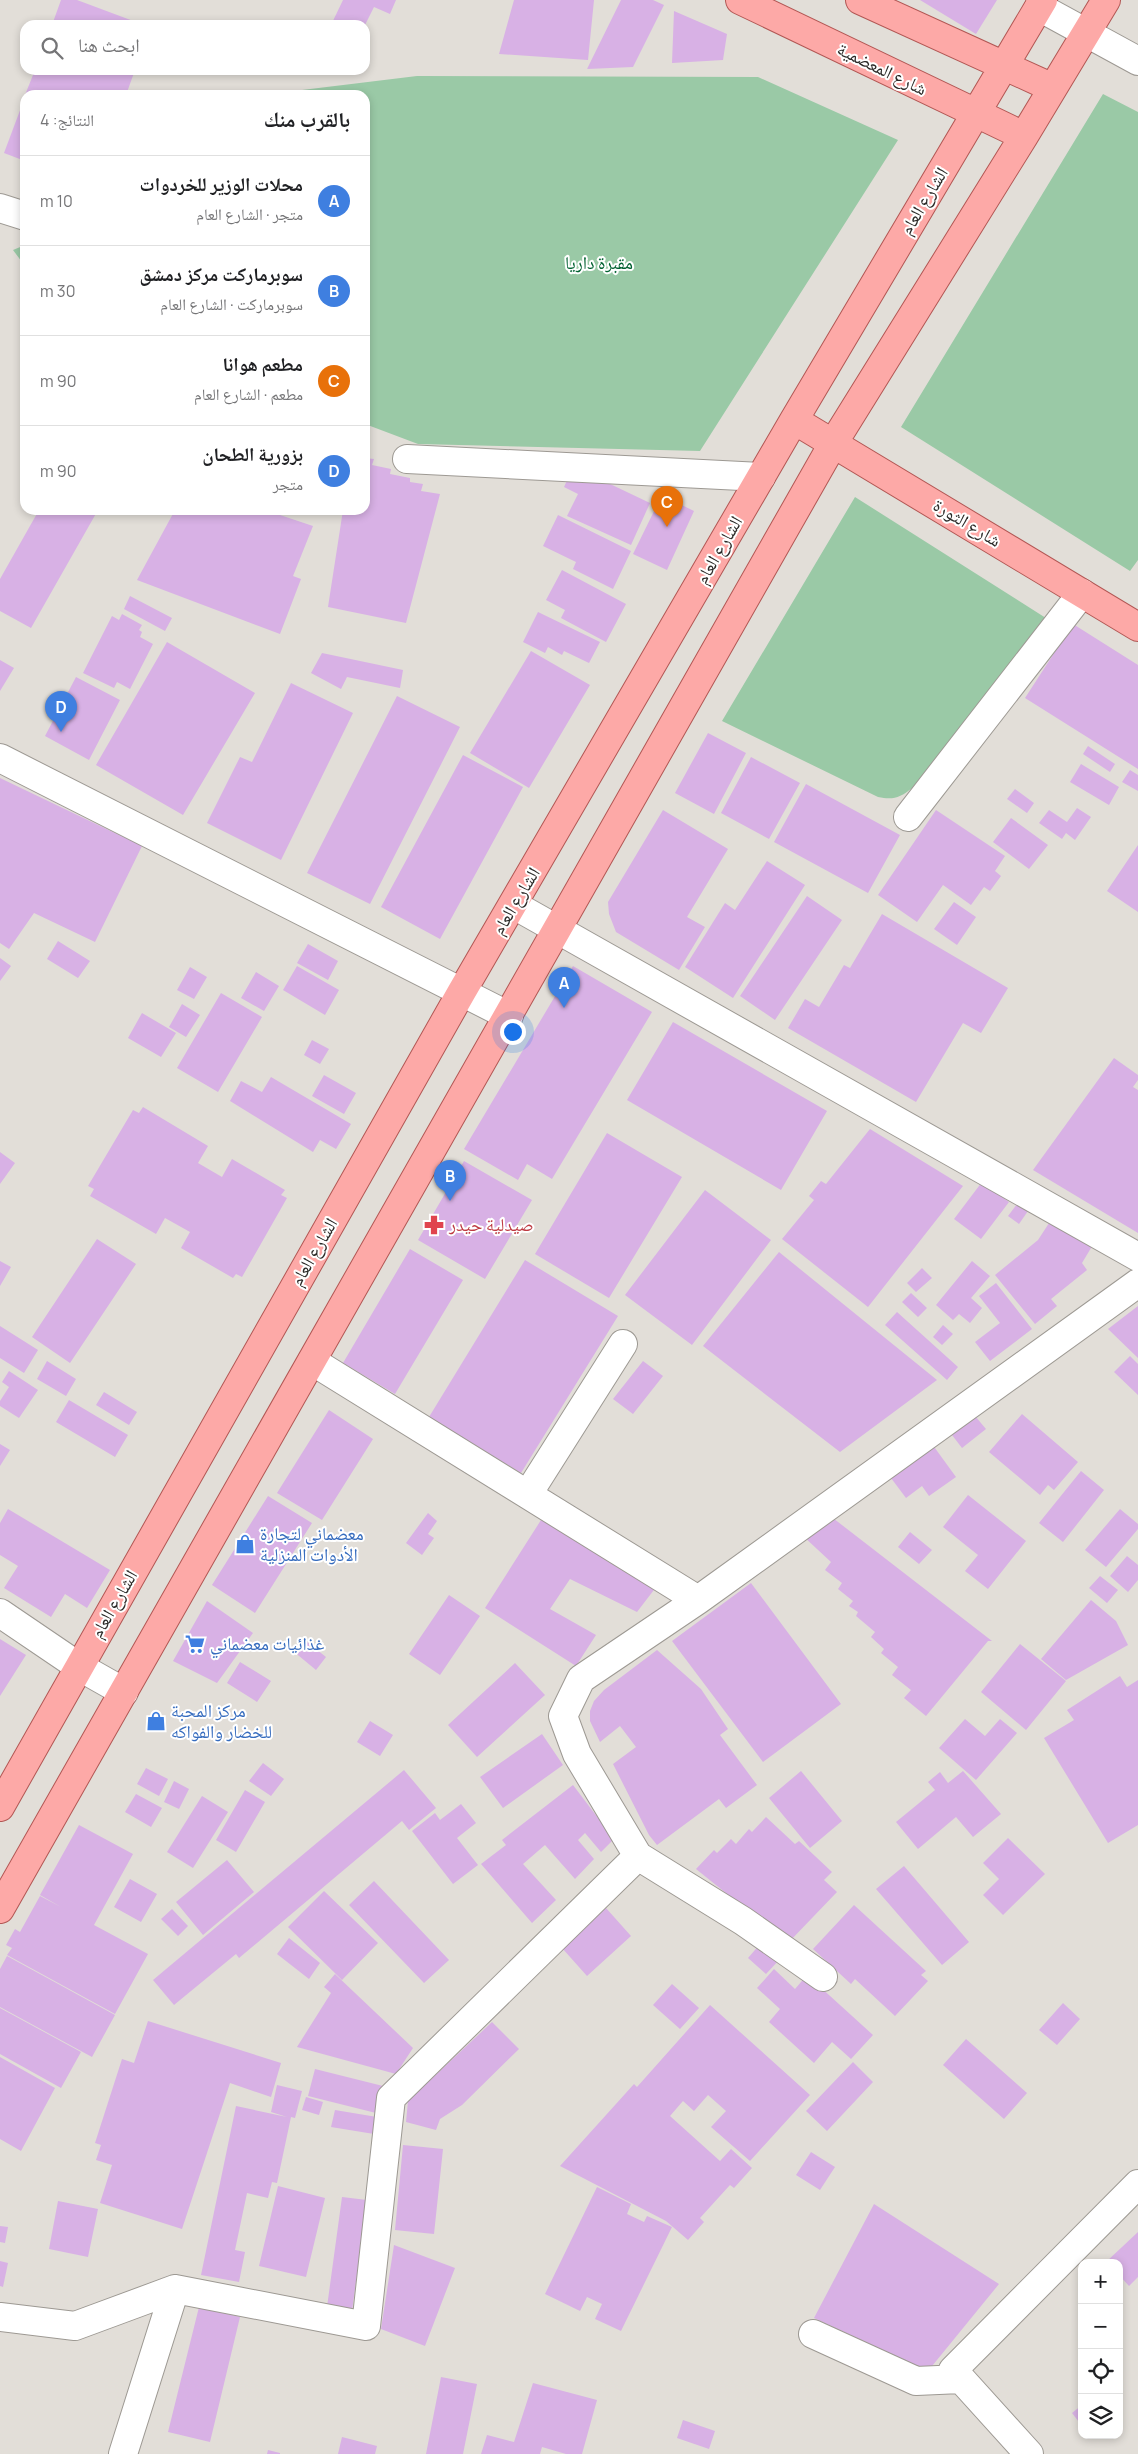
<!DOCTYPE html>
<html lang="ar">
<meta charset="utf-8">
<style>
body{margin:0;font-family:Manrope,"Noto Naskh Arabic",sans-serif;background:#f6f6f6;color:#202124;direction:rtl}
.controls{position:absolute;right:15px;bottom:15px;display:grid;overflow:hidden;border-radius:10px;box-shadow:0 2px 8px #0003}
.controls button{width:45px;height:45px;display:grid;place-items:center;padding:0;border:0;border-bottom:1px solid #e0e0e0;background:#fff;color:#202124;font:25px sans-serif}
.you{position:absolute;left:512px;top:1031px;width:18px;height:18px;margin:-12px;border:4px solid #fff;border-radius:50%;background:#1a73e8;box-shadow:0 0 0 8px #1a73e833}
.badge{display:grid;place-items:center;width:32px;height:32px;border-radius:50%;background:#0c70bc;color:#fff;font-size:16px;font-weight:700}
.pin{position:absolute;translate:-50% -41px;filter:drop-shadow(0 1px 2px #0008)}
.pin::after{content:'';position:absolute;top:26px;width:18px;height:15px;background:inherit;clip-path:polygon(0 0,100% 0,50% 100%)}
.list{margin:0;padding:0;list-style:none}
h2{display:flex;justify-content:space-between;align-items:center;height:65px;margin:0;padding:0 20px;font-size:21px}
h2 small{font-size:16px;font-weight:400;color:#757577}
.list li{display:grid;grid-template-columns:32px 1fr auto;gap:15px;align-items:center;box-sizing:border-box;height:90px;padding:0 20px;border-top:1px solid #e0e0e0}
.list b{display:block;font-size:19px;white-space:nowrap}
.list p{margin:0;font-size:16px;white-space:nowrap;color:#757577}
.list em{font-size:16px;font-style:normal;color:#757577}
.icon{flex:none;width:28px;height:28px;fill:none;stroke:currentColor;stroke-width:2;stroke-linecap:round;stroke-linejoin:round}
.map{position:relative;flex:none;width:1138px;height:2454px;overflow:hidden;direction:ltr}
.search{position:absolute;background:#fff;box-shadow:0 2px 8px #0003;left:20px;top:20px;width:350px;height:55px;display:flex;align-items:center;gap:12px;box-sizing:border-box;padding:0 18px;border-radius:15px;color:#757577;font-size:19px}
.panel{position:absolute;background:#fff;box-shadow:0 2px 8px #0003;left:20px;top:90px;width:350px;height:425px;border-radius:15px;direction:rtl}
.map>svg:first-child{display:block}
</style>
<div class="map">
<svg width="1138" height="2454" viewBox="0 0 1138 2454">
<rect width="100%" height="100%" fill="#e2ded8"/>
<!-- green -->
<path fill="#9ac9a6" d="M417,76L758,77L898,140L700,451L418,444L365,424V95H261Z
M1103,94L1138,112V560L1130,571L901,427Z
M25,245V266L13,250Z
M855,497L1049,620L912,788C900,798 893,800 878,797L722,721Z"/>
<!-- building -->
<path fill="#d8b1e5" d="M61,0H77L144,25H52Z
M343,0H396L390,14L374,7L365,25H331Z
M514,0H594L588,60L499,54Z
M621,0H653L664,5L633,67L587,69Z
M920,0H997L976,34Z
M674,11L727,34L723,60L672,63Z
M35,70H135L126,95H25Z
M25,97V161L4,153Z
M365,458L374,459L372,465L391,469L390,474L410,478V482L423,484L421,491L440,494L406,623L328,607L343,510H365Z
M587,473L650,503L631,545L567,516L578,494L564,487L570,474Z
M655,492L694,511L667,570L633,554L659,501L653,499Z
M39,510H98L31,628L0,611V579Z
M175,510H265L313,526L293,576L301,579L280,634L137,580Z
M558,515L631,551L613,589L573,569L576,562L543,546Z
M562,570L626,604L606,642L561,618L565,610L546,600Z
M130,596L172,618L165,631L124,609Z
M538,612L600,642L589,663L564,651L562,655L548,647L545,653L523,642Z
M122,614L142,625L139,630L142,632L140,637L153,644L130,689L117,682L114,688L83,673L112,616L119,620Z
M1073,624L1138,665V769L1025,698Z
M167,642L255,693L183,815L96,765Z
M531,651L590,685L529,788L470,753Z
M322,653L403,670L400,688L347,677L341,689L311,673Z
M0,660L14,668L0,691Z
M76,677L120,700L89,760L45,736Z
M291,683L353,713L281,860L207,823L240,757L252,762Z
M397,696L460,727L370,904L307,873Z
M708,733L746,753L714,814L675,793Z
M1088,746L1115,764L1110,772L1083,754Z
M463,755L523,787L440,939L381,907Z
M751,757L800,783L769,839L721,813Z
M1081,764L1119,787L1109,805L1070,782Z
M1130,770L1138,775V791L1122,782Z
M0,778L142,846L95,942L34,913L9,949L0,943Z
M806,784L900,835L868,893L774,842Z
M1015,789L1034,803L1027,813L1007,799Z
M1077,808L1091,817L1075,840L1066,833L1062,839L1039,823L1049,810L1067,822Z
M663,810L728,849L687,917L705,927L679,970L616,932L609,914L608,902Z
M936,810L1005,856L995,871L1001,876L990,891L984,887L971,905L943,885L917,922L878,895Z
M1011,818L1048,845L1029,869L993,842Z
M1138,845V912L1107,891Z
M767,861L805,885L733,998L685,967L725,903L735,910Z
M807,896L842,920L775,1020L740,996Z
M954,902L976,917L957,945L934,929Z
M882,914L1008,988L981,1033L963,1023L916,1102L788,1028L805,999L819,1007L844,965L850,968Z
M58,941L90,961L78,978L47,959Z
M308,944L338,961L328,980L297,963Z
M0,958L11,966L0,981Z
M297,966L339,990L325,1015L283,990Z
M573,966L652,1012L552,1179L527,1164L518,1180L464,1149Z
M190,967L207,977L194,999L177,990Z
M256,972L279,986L264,1011L241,998Z
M221,993L262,1017L218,1092L177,1068Z
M182,1004L200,1015L186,1037L169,1027Z
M142,1013L176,1033L161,1057L128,1038Z
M673,1022L827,1111L781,1190L627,1100Z
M312,1040L329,1049L320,1064L304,1055Z
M1114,1058L1138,1075V1080L1133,1087L1138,1090V1233L1033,1170Z
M324,1075L356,1093L344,1114L312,1096Z
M271,1077L351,1124L336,1149L320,1140L313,1152L230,1101L241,1081L262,1092Z
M143,1107L208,1146L198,1163L222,1177L232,1159L285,1190L281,1195L287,1198L242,1277L236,1274L233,1278L181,1248L190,1232L165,1218L156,1234L90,1196L94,1189L88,1186L133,1110L139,1113Z
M870,1129L963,1186L868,1307L782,1239L814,1200L809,1196L821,1181L826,1184Z
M607,1133L682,1177L609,1298L535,1254Z
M0,1152L15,1163L0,1184Z
M464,1161L532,1200L485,1279L418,1240Z
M982,1182L1009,1202L981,1239L954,1219Z
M705,1190L771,1240L692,1345L625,1295Z
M1017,1204L1028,1211L1019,1224L1008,1216Z
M1053,1217L1094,1243L1082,1263L1087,1270L1051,1299L1057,1306L1035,1324L995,1275L1038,1240Z
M97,1239L136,1264L70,1363L32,1337Z
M410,1249L463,1280L395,1394L343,1363Z
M779,1252L937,1380L840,1452L703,1346Z
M525,1260L618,1316L521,1473L429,1417Z
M0,1261L11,1267L0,1286Z
M972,1261L990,1276L971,1298L982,1308L970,1323L959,1314L953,1320L936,1305Z
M922,1268L932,1278L916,1292L907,1283Z
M996,1283L1032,1329L990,1361L975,1342L1000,1323L979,1296Z
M911,1293L927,1308L918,1317L902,1302Z
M1138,1306V1358L1108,1329Z
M897,1312L958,1367L947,1380L885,1325Z
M943,1325L953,1334L942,1345L933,1337Z
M0,1326L38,1350L24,1373L0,1358Z
M1130,1356L1138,1364V1395L1114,1372Z
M47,1361L76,1379L66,1396L37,1379Z
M643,1361L663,1376L633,1414L613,1399Z
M9,1371L38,1390L19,1418L0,1406V1401L9,1387L2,1382Z
M104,1392L137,1412L129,1425L96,1405Z
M69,1400L128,1435L115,1457L56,1422Z
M329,1410L373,1439L322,1520L277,1493Z
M1022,1414L1078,1462L1054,1490L1048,1485L1040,1495L989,1452Z
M975,1416L986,1429L962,1448L952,1435Z
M0,1444L10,1450L0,1466Z
M932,1444L956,1477L929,1496L922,1486L906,1498L888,1474Z
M1081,1471L1104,1490L1063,1542L1039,1523Z
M968,1495L1026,1541L988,1589L965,1571L978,1555L943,1527Z
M268,1496L312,1523L255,1613L212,1585Z
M8,1509L110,1570L87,1608L65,1594L51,1617L4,1588L18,1566L0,1555V1523Z
M1120,1509L1138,1524V1529L1106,1567L1085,1550Z
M428,1513L437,1521L428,1534L434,1538L422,1555L406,1543Z
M829,1515L992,1641H988L926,1716L904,1698L911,1690L892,1675L898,1667L881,1653L884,1649L871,1637L875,1632L856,1616L858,1612L849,1606L853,1601L838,1589L842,1583L825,1570L831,1562L803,1536Z
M541,1520L660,1582L637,1612L570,1579L550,1609L596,1635L576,1666L485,1608Z
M910,1532L932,1550L919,1564L898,1547Z
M1127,1556L1138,1565V1580L1128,1592L1110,1576Z
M1100,1576L1118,1590L1107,1603L1089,1588Z
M751,1583L841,1704L763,1762L672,1641Z
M449,1595L480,1616L440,1675L409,1654Z
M1091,1600L1116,1621L1128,1645L1066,1680L1041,1659Z
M207,1601L253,1633L217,1683L173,1661Z
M302,1638L326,1657L316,1670L293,1651Z
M0,1639L26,1655L0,1696Z
M1020,1644L1066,1681L1026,1730L981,1692Z
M657,1650L701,1689L728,1729L720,1735L757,1785L726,1808L719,1799L657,1845L649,1835L613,1764L636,1747L620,1726L600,1742L590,1721V1711L594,1701L604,1690Z
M240,1662L271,1681L257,1702L227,1683Z
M515,1663L545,1695L477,1757L448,1725Z
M1120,1676L1127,1687L1138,1680V1825L1108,1843L1044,1738L1074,1720L1067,1710Z
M965,1719L985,1736L1000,1719L1017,1733L976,1780L939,1748Z
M370,1721L393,1735L380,1756L357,1742Z
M542,1734L563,1765L503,1808L480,1777Z
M263,1763L284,1779L271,1796L249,1781Z
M146,1768L168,1779L159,1796L137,1784Z
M404,1770L436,1808L409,1830L402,1821L239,1958L236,1954L174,2005L153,1980Z
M801,1771L842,1821L810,1848L769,1798Z
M963,1771L1001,1814L973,1837L956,1817L918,1849L896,1822L935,1790L928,1782L940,1772L948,1783Z
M174,1781L189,1789L179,1809L164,1802Z
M573,1785L614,1839L601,1852L585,1833L578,1840L594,1859L575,1879L545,1845L523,1864L556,1900L532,1923L481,1864L506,1845L502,1840Z
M245,1790L265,1802L236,1852L216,1840Z
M136,1794L162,1808L151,1827L125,1812Z
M202,1796L228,1812L193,1868L167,1852Z
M461,1804L476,1823L457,1838L478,1865L453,1884L412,1831L435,1813L440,1820Z
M766,1817L795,1844L799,1841L832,1872L824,1880L837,1892L789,1942L760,1915L757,1918L696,1869L714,1850L717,1853L731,1839L736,1844L749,1829L752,1832Z
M79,1825L133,1854L94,1925L148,1954L115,2014L7,1955L12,1948L6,1945L15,1929L20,1932L40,1896L61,1907L40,1895Z
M1008,1838L1045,1874L1003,1915L983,1895L999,1879L983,1863Z
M227,1860L254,1892L203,1935L176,1902Z
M904,1866L969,1942L942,1965L876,1889Z
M130,1879L157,1894L141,1922L114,1907Z
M374,1881L449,1960L424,1983L349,1905Z
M324,1891L378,1943L342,1980L288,1927Z
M854,1905L926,1971L921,1975L928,1981L895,2016L855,1979L851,1984L813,1949Z
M606,1908L631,1936L587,1976L562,1948Z
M172,1909L188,1926L178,1936L161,1919Z
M289,1938L320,1963L309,1979L277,1954Z
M761,1943L780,1959L766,1974L748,1958Z
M7,1956L115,2015L92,2057L0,2007V1969Z
M774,1969L795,1989L807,1975L873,2035L851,2059L832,2042L814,2063L769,2022L780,2009L757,1988Z
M335,1974L413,2048L396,2074L297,2047L331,1993L324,1987Z
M672,1984L699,2008L680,2029L653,2005Z
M1063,2003L1080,2019L1057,2045L1039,2030Z
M710,2005L810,2095L750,2161L711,2127L726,2111L708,2095L694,2111L683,2101L670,2116L720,2161L731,2149L752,2168L734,2188L730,2185L700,2218L704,2222L688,2240L666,2221L560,2166L634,2084L637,2087Z
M0,2008L81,2052L61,2088L0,2054Z
M148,2021L281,2063L271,2097L230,2083L182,2229L100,2203L112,2165L96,2160L101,2145L95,2143L122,2059L134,2063Z
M492,2022L519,2049L462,2105L440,2119L436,2130L406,2122L408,2101Z
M966,2039L1027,2093L1004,2119L943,2065Z
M0,2057L55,2088L21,2151L0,2139Z
M853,2062L873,2082L827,2131L806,2111Z
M315,2069L383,2086L376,2113L308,2096Z
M277,2085L302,2091L295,2118L291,2117L277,2183L272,2182L268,2198L247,2193L235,2250L245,2252L239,2282L201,2275L236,2106L287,2117L271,2112Z
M306,2097L323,2102L319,2115L302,2110Z
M335,2110L377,2117L374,2134L331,2127Z
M403,2145L443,2149L434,2234L395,2230Z
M811,2152L835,2167L820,2190L796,2175Z
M278,2186L325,2198L306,2277L259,2266Z
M597,2187L631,2204L627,2214L644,2222L647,2216L672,2227L621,2331L595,2319L602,2304L587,2297L580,2311L545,2294Z
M342,2197L367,2200L352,2311L327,2307Z
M58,2201L98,2209L88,2257L49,2249Z
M874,2204L999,2284L928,2371L814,2318Z
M0,2226L8,2227L5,2243L0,2242Z
M1138,2232V2277L1129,2286L1119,2275V2263L1106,2262Z
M394,2245L455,2268L425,2346L381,2329Z
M0,2261L8,2263L3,2287L0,2286Z
M199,2307L240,2317L210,2442L168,2432Z
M441,2377L477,2384L463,2454H426Z
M533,2383L597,2400L582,2454H566L542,2447L540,2454H481L487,2435L514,2442Z
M1082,2405V2426L1072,2413Z
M683,2420L715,2431L709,2449L677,2438Z
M342,2437L377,2446L375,2454H338Z
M268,2450L280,2453V2454H267Z"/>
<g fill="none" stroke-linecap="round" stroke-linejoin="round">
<defs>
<path id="minor" d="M1039,7L1138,61
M0,208L25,216
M407,459L761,477
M0,758L509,1016
M908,817L1082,593
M514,905L1138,1257
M312,1361L698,1600
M528,1494L623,1344
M0,1613L78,1666L124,1692
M638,1856L743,1921L823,1977
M0,2317L75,2326L175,2289
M813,2334L916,2381L961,2379
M123,2454L175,2289L366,2326L391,2098L638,1856L577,1754L563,1716L581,1679L698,1600L1138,1283
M1029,2454L953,2370L1138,2184"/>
<path id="major" d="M740,0L1024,136
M860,0L1053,88
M794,420L1138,627
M0,1807L461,993L794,420L1043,0
M0,1909L834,442L1024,136L1106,0"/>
</defs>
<!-- minor casing -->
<use href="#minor" stroke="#9d9993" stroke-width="30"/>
<!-- major casing -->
<use href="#major" stroke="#b25754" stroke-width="30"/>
<!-- minor -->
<use href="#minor" stroke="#fff" stroke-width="28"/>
<!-- major -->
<use href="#major" stroke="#fda9a7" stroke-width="28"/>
</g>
<!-- icons -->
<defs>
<symbol id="pharmacy-bare" viewBox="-9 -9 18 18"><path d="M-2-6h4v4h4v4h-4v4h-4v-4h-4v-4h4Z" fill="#e0444e" stroke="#fff" stroke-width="2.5" paint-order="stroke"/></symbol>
<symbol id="shop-bare" viewBox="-9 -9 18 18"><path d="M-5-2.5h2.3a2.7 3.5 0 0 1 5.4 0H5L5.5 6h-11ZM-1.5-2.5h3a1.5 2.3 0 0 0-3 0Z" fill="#3f7fe0" stroke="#fff" stroke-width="2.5" paint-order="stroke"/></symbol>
<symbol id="supermarket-bare" viewBox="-9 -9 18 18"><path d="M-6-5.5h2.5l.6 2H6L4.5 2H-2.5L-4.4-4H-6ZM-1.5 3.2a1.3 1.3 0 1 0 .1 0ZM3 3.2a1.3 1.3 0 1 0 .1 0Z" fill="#3f7fe0" stroke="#fff" stroke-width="2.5" paint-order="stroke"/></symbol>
</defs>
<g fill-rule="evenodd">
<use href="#pharmacy-bare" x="420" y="1211" width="28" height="28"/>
<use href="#shop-bare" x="231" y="1530" width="28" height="28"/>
<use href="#supermarket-bare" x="181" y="1630" width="28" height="28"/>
<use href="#shop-bare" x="142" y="1707" width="28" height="28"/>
</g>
<g text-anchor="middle" stroke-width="4" stroke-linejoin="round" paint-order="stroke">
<!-- street labels -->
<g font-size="18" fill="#2b2a28" stroke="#fff">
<text transform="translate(882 69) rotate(26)" y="6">شارع المعضمية</text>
<text transform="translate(924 201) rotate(-59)" y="6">الشارع العام</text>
<text transform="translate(967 523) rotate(31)" y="6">شارع الثورة</text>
<text transform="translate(719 550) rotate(-60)" y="6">الشارع العام</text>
<text transform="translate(516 901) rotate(-59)" y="6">الشارع العام</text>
<text transform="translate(314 1252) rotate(-60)" y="6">الشارع العام</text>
<text transform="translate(114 1604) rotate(-60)" y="6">الشارع العام</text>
</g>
<!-- park labels -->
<g font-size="18" fill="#006130" stroke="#fff">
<text x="599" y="269">مقبرة داريا</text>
</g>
<!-- health labels -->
<g font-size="18" fill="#be3a42" stroke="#fff" text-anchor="start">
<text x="449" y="1231">صيدلية حيدر</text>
</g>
<!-- shop labels -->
<g font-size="18" fill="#366cbe" stroke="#fff" text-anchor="start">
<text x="260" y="1540">معضماني لتجارة<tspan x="260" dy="21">الأدوات المنزلية</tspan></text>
<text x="210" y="1650">غذائيات معضماني</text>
<text x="171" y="1717">مركز المحبة<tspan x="171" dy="21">للخضار والفواكه</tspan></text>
</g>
</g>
</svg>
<div class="controls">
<button>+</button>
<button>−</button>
<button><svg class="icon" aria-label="locate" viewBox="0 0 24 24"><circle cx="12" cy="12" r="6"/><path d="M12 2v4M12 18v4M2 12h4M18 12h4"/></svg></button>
<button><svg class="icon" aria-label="layers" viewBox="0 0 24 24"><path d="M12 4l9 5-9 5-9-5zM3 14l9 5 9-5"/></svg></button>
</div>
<div class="you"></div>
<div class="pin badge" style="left:564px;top:1008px;background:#3f7fe0">A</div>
<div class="pin badge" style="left:450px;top:1201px;background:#3f7fe0">B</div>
<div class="pin badge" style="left:667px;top:527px;background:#e8710a">C</div>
<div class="pin badge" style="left:61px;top:732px;background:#3f7fe0">D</div>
<div class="search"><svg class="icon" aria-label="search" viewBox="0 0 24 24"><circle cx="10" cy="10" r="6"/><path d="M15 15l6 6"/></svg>ابحث هنا</div>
<section class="panel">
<h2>بالقرب منك<small>النتائج: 4</small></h2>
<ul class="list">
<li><span class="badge" style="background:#3f7fe0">A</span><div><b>محلات الوزير للخردوات</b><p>متجر · الشارع العام</p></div><em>10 m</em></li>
<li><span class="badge" style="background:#3f7fe0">B</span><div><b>سوبرماركت مركز دمشق</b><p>سوبرماركت · الشارع العام</p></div><em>30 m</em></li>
<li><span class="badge" style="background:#e8710a">C</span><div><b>مطعم هوانا</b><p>مطعم · الشارع العام</p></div><em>90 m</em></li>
<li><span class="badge" style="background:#3f7fe0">D</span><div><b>بزورية الطحان</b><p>متجر</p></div><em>90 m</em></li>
</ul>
</section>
</div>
